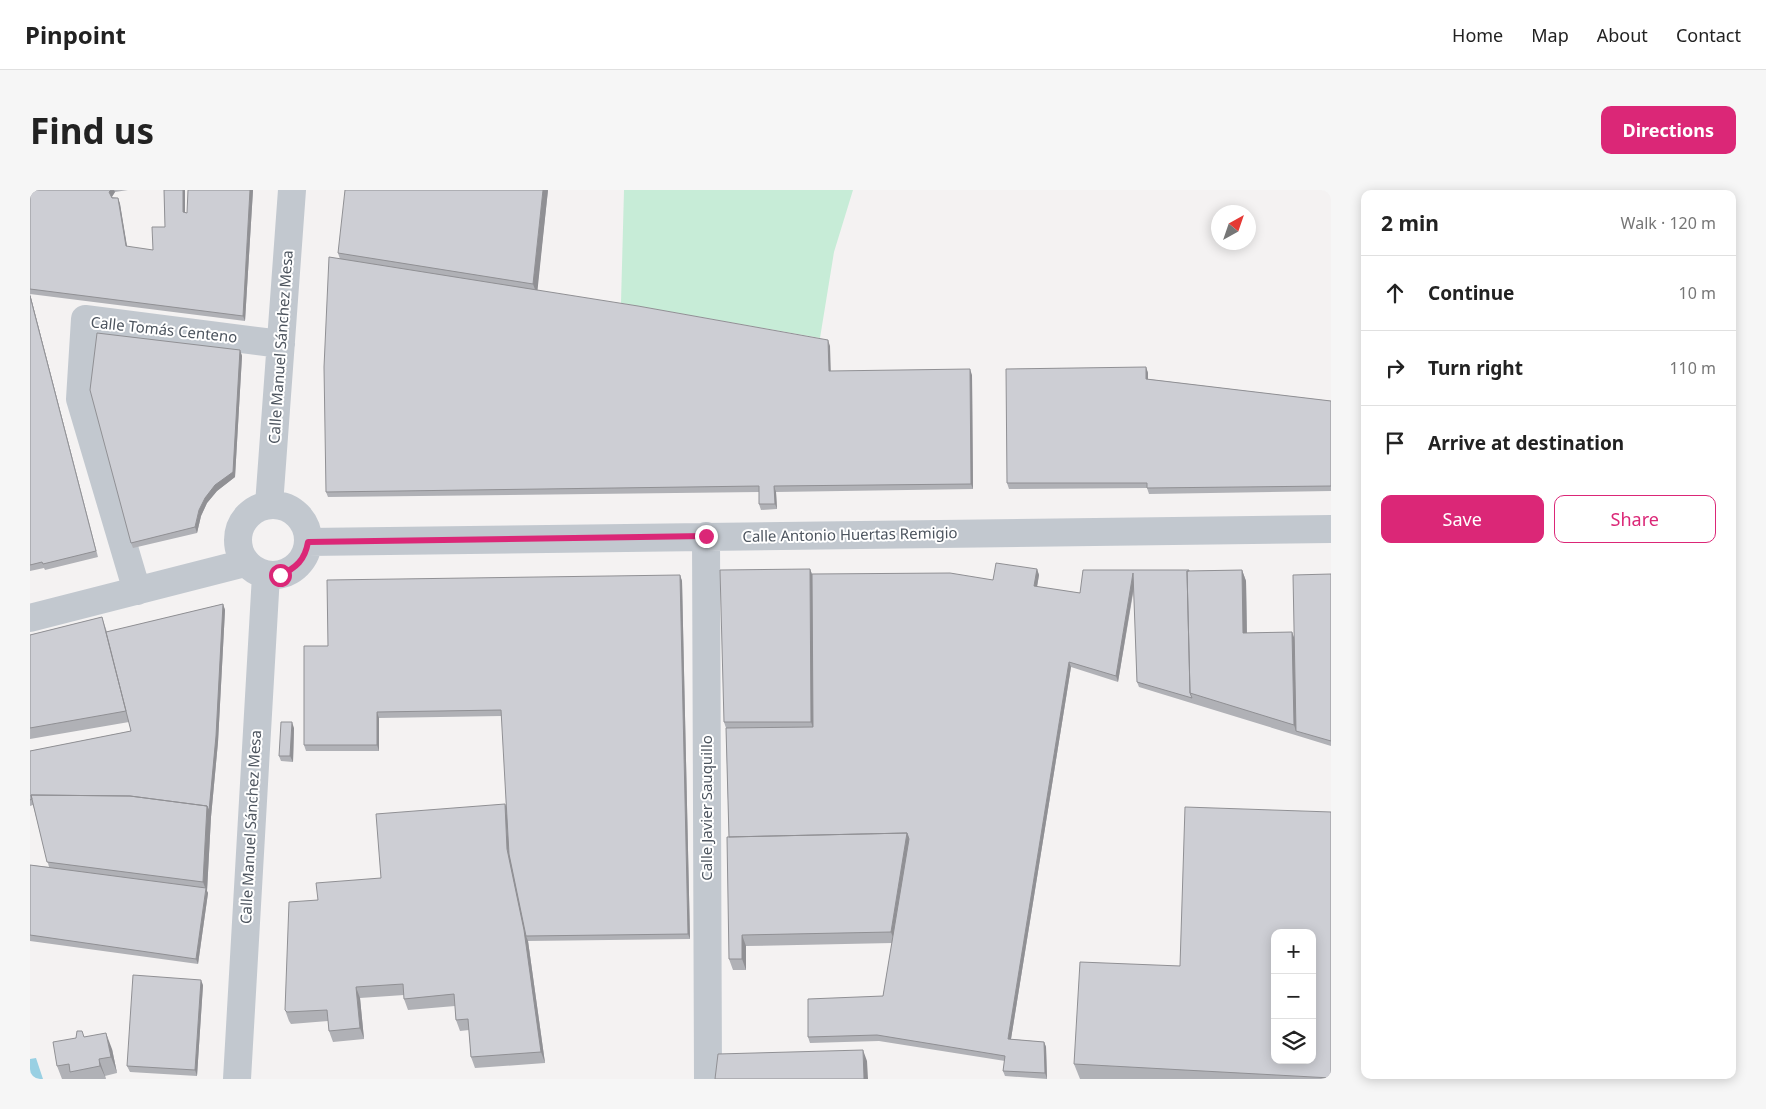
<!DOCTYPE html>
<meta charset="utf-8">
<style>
body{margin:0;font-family:"Noto Sans",sans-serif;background:#f6f6f6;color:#222}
.controls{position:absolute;right:15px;bottom:15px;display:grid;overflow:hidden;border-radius:10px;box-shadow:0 2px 12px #0003}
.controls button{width:45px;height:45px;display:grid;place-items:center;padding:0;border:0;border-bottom:1px solid #e0e0e0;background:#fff;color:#222;font:25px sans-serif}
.compass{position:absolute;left:1181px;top:15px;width:45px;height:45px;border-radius:50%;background:#fff;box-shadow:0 2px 12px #0003;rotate:40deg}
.stop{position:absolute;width:15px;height:15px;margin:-11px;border:4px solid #db2777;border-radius:50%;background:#fff}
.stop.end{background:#db2777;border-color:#fff;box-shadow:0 1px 5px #0008}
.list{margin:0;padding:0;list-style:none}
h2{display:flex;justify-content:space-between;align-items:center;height:65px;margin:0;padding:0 20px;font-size:21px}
h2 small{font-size:16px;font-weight:400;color:#767676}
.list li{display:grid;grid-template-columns:32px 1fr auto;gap:15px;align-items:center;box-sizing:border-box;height:75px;padding:0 20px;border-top:1px solid #e0e0e0}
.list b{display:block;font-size:19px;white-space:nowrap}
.list em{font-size:16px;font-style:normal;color:#767676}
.actions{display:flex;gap:10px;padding:15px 20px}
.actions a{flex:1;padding:11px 0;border:1px solid #db2777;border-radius:10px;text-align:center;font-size:18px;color:#db2777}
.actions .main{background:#db2777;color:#fff}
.icon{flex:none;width:28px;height:28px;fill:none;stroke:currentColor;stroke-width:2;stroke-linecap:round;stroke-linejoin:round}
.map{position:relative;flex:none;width:1301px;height:889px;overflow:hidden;border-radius:10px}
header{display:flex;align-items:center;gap:30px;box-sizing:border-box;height:70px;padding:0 25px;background:#fff;border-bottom:1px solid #e0e0e0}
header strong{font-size:24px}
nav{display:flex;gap:28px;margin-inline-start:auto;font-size:18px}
.intro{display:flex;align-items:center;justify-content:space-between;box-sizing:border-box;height:120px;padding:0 30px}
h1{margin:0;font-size:35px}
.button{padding:12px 22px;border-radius:10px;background:#db2777;color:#fff;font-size:18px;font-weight:700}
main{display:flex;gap:30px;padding:0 30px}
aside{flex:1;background:#fff;border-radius:10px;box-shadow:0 2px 12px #0003}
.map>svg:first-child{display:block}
</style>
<header>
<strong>Pinpoint</strong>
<nav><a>Home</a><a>Map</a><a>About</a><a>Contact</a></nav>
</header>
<div class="intro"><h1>Find us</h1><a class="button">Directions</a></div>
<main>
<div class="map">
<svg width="1301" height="889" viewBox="0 0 1301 889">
<rect width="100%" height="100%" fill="#f4f2f2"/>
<!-- green -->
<path fill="#c7ecd7" d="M594,0H823L804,62L790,148L591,113Z"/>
<!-- water -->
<path fill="#99d0e3" d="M6,868L13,889H0V869Z"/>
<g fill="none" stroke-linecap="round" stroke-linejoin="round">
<!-- street -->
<path stroke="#c2c8cf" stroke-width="28" d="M208 350a35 35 0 1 1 70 0a35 35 0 1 1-70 0Z
M239,315L262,0
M676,346L678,889
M278,352L1301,339
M107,401L50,209L55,129L251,154
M0,428L215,373
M207,889L236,385"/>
</g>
<!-- wall -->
<path fill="#b0b1b6" d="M0,0H98L85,2L82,7L88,8L90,14L97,57L123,60L135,37L134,0H155V22L157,23L223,0L215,131L0,104L68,367L15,380L14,378L0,381Z
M518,0L507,100L800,156V181L942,185L943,299L746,302L747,319L731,320L729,314V302L298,307L296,302L310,69L308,63Z
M210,160L212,166L205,287L187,301L177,313L171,326L167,343L103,358L101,353Z
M1116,177L1118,183V189L1301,211V301L1119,304L1117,298L979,299L977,293Z
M780,379L782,384L963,390L1007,379L1009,385L1007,397L1050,403L1160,381L1212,380L1216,391L1217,443L1262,442L1264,448L1301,384V556L1109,497L1107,492L1104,398L1088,492L1041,477L981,849L1014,852L1016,857L1017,889L975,886L973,881L975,871L849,851L780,853L778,847L853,806L862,753L716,756V780H703L699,769V647L696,538L694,532Z
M650,385L652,391L660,749L498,751L515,873L445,878L441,867L439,840L430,841L426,830L425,816L378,820L374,809V805L330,808L334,849L303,852L299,841L298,831L261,834L259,831L255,820L288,710L351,688L475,614L477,619L472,526L349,528V561H276L274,555L298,456Z
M193,414L195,420L188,552L181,627L177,701L178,703L168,774L0,751V675L19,677L3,615L0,616V561L101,541L99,532L0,549V445L72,427L77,442Z
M264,538L263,572L251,571L249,566Z
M1301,622V889H1050L1044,874L1150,776Z
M173,795L167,886L100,882L97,876Z
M54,847L82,859L87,883L75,886L76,889H32L27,876L46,848Z"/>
<!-- shaded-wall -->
<path fill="#909094" d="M81,0H84L85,2L81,8L79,2Z
M153,0H155V28L153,22Z
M220,0H223L215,131L213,126Z
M513,0H518L507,105L503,94Z
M88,8L90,14L98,62L96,56Z
M0,104L68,367L0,106Z
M798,150L800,156L801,187L799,181Z
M210,160L212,166L205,287L187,301L177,313L171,326L167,343L165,337Z
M1116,177L1118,183V194L1116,189Z
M940,179L942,185L943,299L941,294Z
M744,296L746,302L747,319L745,314Z
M780,379L784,390L785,543L781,532Z
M1007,379L1009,385L1006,402L1004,396Z
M1212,380L1216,391L1217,454L1213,443Z
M1103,383L1105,389L1088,492L1086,486Z
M650,385L652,391L660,749L658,744Z
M193,414L195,420L188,552L181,627L177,701L178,703L168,774L166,769L176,700L173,692L177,616Z
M1262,442L1266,453V541L1264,535Z
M1039,472L1041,477L980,855L978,849Z
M347,522L349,528V561L347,555Z
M262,532L264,538L263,572L260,566Z
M475,614L479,625L496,746L498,751L515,873L511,862L477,659Z
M877,643L881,654L865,753L861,742Z
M712,745L716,756V780L712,769Z
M171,790L173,795L167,886L165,880Z
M326,797L330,808L334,849L330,838Z
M76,843L82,859L87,883L81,867Z
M1014,852L1016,857L1017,889L1015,883Z
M833,860L837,871L838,889H834Z
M69,869L75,886L76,889L70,876Z"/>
<!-- building -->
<path fill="#cdced4" stroke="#909094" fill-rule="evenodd" d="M0,0H81L79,2L82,8H88L96,56L123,60L122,37H135L134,0H153V22L157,23L158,0H220L213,126L0,99Z
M315,0H513L503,94L308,63Z
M299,67L608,116L798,150L799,181L940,179L941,294L744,296L745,314H729V296L296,302L294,177Z
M0,106L66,361L13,374L12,372L0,375Z
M67,143L210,160L203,282L185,295L175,308L169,320L165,337L101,353L60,200Z
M1116,177V189L1301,211V296L1117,298V293H977L976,179Z
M966,373L1007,379L1004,396L1050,403L1053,380H1159V381H1157L1160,503L1162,508L1107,492L1103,383L1086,486L1039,472L978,849L1014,852L1015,883L973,881L975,866L847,845L778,847V809L853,806L879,649L877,643L699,647L696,538L783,537L782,384L920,383L963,390Z
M780,379L781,532H694L690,380Z
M1212,380L1213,443L1262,442L1264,535L1160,503L1157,381Z
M1301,384V551L1266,541L1263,385Z
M650,385L658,744L496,746L479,664L471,520L347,522V555H274V456H298L297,390Z
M193,414L186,546L179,621L177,616L100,606L1,605L2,609L0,610V561L101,541L76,442Z
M72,427L96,521L0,538V445Z
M251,532H262L260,566H249Z
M1,605L100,606L177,616L173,692L17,672Z
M475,614L477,659L494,740L511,862L441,867L438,829L426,830L424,804L374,809L373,794L326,797L330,838L299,841L297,820L257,822L255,820L259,712L288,710L286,693L351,688L346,624Z
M1155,617L1301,622V888L1044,874L1050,772L1150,776ZM1245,743H1282V870H1245Z
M877,643L861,742L712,745V769H699L697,647Z
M0,675L176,698L166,769L0,745Z
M103,785L171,790L165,880L97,876Z
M47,841H52L54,847L76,843L81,867L69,869L70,876L40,882L39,874L27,876L23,852L46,848Z
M833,860L834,889H685L688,864Z"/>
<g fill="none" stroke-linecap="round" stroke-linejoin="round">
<!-- route -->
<path stroke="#db2777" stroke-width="6" d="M250,385C266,378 275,370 278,352L676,346"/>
</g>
<g text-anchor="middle" stroke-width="4" stroke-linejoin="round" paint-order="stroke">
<!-- street labels -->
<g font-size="15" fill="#4c545e" stroke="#fff">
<text transform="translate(134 140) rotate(6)" y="5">Calle Tomás Centeno</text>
<text transform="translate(251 157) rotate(-86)" y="5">Calle Manuel Sánchez Mesa</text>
<text transform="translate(820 345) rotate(-1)" y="5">Calle Antonio Huertas Remigio</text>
<text transform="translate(677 618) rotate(-90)" y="5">Calle Javier Sauquillo</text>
<text transform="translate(221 637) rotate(-87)" y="5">Calle Manuel Sánchez Mesa</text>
</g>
</g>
</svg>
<div class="controls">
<button>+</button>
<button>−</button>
<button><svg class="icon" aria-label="layers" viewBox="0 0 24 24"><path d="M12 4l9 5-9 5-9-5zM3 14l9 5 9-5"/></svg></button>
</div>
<svg class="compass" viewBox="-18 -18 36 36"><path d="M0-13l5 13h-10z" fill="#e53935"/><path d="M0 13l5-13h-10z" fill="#767676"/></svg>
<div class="stop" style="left:250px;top:385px"></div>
<div class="stop end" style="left:676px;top:346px"></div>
</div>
<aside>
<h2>2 min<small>Walk · 120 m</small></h2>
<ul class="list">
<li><svg class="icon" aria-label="ahead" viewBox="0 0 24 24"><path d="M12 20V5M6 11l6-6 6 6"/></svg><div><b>Continue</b></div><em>10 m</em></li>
<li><svg class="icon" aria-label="right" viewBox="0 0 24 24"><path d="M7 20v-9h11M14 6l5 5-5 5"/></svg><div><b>Turn right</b></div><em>110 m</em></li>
<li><svg class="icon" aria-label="arrive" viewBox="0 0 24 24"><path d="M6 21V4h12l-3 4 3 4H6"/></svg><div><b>Arrive at destination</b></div></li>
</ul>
<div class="actions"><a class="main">Save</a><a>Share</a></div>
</aside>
</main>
